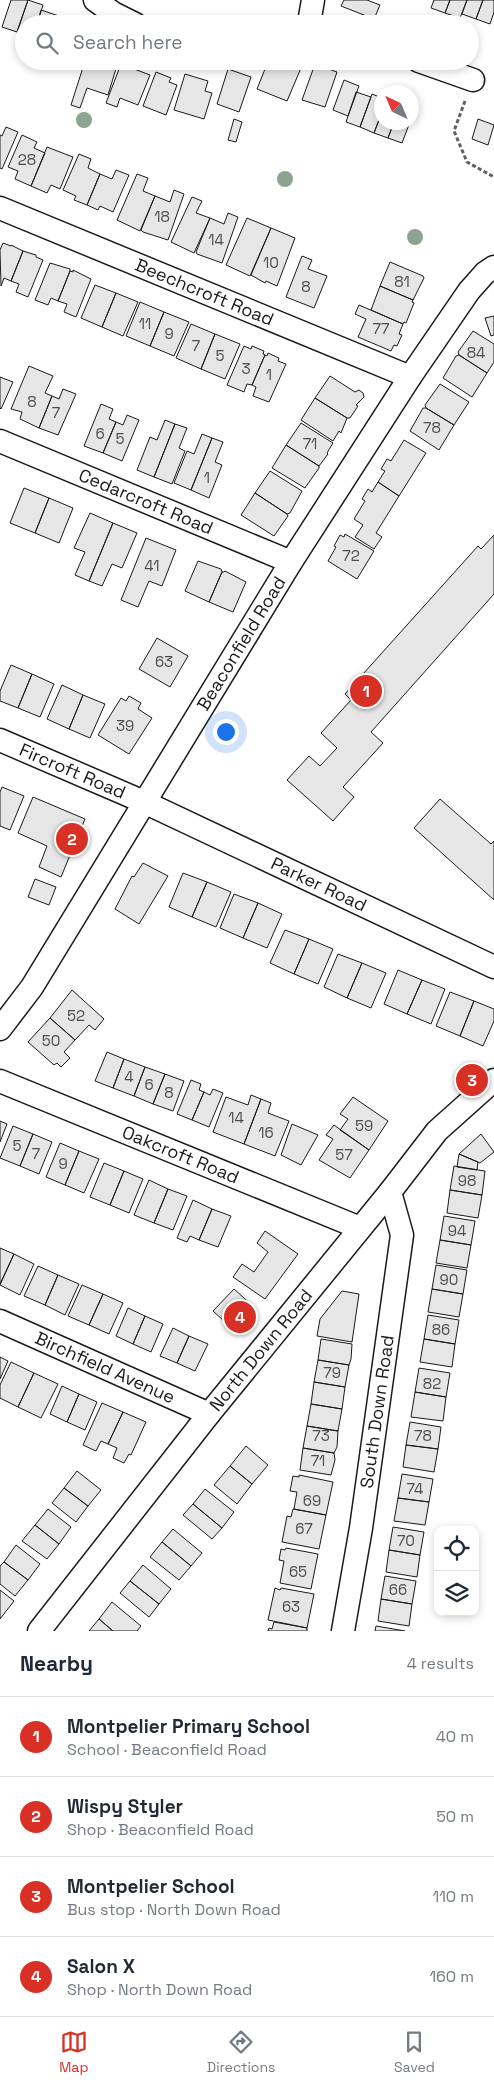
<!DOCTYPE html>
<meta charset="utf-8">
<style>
body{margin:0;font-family:"Space Grotesk",sans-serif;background:#f2f2f3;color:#1f2937}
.controls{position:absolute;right:15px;bottom:15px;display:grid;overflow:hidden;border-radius:10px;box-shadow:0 2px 8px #0003}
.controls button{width:45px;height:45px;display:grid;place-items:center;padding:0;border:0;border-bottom:1px solid #e0e1e3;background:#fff;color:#1f2937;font:25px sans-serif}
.compass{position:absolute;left:374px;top:85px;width:45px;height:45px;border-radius:50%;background:#fff;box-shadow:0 2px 8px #0003;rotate:316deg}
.you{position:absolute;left:225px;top:731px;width:18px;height:18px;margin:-12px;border:4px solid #fff;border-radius:50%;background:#1a73e8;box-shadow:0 0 0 8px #1a73e833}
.badge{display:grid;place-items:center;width:32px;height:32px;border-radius:50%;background:#d93025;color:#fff;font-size:16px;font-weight:700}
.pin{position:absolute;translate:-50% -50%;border:2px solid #fff;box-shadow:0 1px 5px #0006}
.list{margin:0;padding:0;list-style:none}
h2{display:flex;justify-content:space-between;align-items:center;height:65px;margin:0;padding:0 20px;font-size:21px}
h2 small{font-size:16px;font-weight:400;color:#747a83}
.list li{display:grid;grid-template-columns:32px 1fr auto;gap:15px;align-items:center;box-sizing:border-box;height:80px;padding:0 20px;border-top:1px solid #e0e1e3}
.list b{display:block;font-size:19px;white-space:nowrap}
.list p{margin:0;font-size:16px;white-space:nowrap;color:#747a83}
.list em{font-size:16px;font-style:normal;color:#747a83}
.icon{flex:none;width:28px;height:28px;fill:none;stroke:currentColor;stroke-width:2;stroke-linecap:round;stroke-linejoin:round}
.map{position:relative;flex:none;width:494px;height:1631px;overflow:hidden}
.search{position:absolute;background:#fff;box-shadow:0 2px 8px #0003;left:15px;right:15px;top:15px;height:55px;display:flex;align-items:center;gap:12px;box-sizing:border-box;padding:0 18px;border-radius:28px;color:#747a83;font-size:19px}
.sheet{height:385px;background:#fff}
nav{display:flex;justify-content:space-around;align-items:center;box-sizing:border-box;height:70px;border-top:1px solid #e0e1e3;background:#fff;font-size:14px;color:#747a83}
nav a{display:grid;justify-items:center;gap:2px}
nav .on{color:#d93025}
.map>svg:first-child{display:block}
</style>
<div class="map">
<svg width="494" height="1631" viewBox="0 0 494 1631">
<rect width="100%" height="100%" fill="#fff"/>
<!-- building -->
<path fill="#e6e6e6" stroke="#1a1a1a" d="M11,0H28L17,32L2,27Z
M28,0L43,5L37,24H24V34L17,32Z
M344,0H367L380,5L374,19L341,6Z
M434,0H450L445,13L431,8Z
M450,0H467L460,18L445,13Z
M467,0H483L476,19L462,14Z
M483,0H494V12L490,24L476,19Z
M41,10L56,15L53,24H37Z
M56,15L72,20L70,24H53Z
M85,61L118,62L108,95L87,88L80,108L71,105Z
M276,61H284L301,68L287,101L257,89L267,64L274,67Z
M121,64L150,75L138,105L120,98L117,107L106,103Z
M315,64L337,72L325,107L302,100Z
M228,69L251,77L239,112L217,104Z
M156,72L171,78L169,82L177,85L166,115L143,106Z
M185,74L208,81L205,91L212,93L204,119L174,110Z
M344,80L359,86L348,116L333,110Z
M356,92L371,97L360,127L346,122Z
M372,94L382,98V112L374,133L360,127Z
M382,112V122H394L388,138L374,133Z
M234,119L242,122L236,142L228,140Z
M478,119L494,125L488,145L472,139Z
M394,122H410L402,143L388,138Z
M6,127L18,132L2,169L0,168V135L2,136Z
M22,135L37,142L34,148L45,153L31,186L15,179L18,171L8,167Z
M47,147L73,157L60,189L51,185L47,193L31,186Z
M79,154L91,159L88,168L100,174L87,205L74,200L76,196L63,190Z
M116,170L129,175L113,212L100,206L98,210L87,205L100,174L112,179Z
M137,174L148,178L143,191L155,196L140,231L117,220Z
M174,190L184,194L168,240L143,232L141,230L155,196L170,202Z
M192,197L202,201L196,213L210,218L194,253L171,242Z
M228,213L238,217L222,263L197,254L196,252L210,218L224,224Z
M247,218L271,228L250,276L226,265Z
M271,228L295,238L277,286L266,281L265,283L251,275Z
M3,243L11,246V245L23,251L11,281L4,278L1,286L0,250Z
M23,251L36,255V257L43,260L28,297L16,292L19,284L11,281Z
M302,256L312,260L308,269L327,276L314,308L286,297Z
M390,262L423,276L424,278L413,300L380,286Z
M50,263L70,269V271L58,301L51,298L48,305L35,300Z
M73,270L91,279L76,317L64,312L67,304L58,301L70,271L73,272Z
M95,285L116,293L102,327L81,318Z
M380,286L413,300L412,302L414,303L406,323L404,322L403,324L371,310Z
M116,293L138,302L123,336L102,327Z
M140,302L164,312L150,346L126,336Z
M359,305L403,324L399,334L402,335L397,346L394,345L391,351L358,337L366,319L355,314Z
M164,312L189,322L174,356L150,346Z
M494,316V335L491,336L485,318Z
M191,324L215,334L201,369L176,358Z
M473,331L494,344V362L487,373L459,355L458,352Z
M215,334L240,344L225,379L201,369Z
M244,346L251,349L252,346L264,351L263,354L265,355L252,385L247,384L244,392L227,385Z
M268,353L279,358L278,361L286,364L269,402L253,396L256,387L252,385L265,355L267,356Z
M459,355L487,373L472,397L443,378L456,356Z
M29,366L53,376L45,393L52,396L39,428L20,419L22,412L11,409Z
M330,376L355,392L359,390L363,393L364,397L356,405L358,406L350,418H347L315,398Z
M0,377L13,382L1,409L0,408Z
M440,384L469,402L454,425L426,408L425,405Z
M63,389L76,394L58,435L39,428L52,396L59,399Z
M315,398L347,418L341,433L339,431L333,441L301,420Z
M101,404L113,409L109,419L116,422L103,453L84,446Z
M423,408H426L454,425L439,450L410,431Z
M127,415L139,420L122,461L103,453L116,422L123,425Z
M165,420L175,424L154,477L137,470L150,437L157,440Z
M301,423L333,443L327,453L328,454L319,466L286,445Z
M175,424L187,428L179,448L185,451L172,484L154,477Z
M202,434L212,438L191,490L174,483L187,451L194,454Z
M212,438L223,442L215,462L222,465L209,498L191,490Z
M404,440L426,453L399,496L378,482L385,471L381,469L387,459L391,461Z
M286,445L319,466V468L305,488L272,468Z
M270,471L302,491L290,513L287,514L255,493Z
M378,482L399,496L376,533L382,537L374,549L355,537L363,525L354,519L365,501L362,499L368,489L372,492Z
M24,488L49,498L35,533L10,523Z
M255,493L287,514L288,516L274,536L241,515Z
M49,498L73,508L59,543L35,533Z
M90,513L113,523L89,581L75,575L85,552L74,548Z
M113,523L137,533L122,568L112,564L102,586L89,581Z
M345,534L374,551L357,579L328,561L336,547L334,546L340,535L344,537Z
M494,535V594L371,732L383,743L343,787L354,797L333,821L287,780L309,756L320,766L337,748L321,733L351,700L345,694L478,546L481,549Z
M146,538L176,550L162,586L149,581L138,607L121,600Z
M198,561L221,569L222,572L209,602L185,591Z
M225,571L246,582L233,612L209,602L222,572H224Z
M157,638L188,656L170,687L139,669Z
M11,665L32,674L18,708L0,701V691Z
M32,674L54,684L40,717L18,708Z
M62,685L83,695L69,729L47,719Z
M83,695L105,704L90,738L69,729Z
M129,696L141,703L138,709L152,718L129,754L98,735L121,698L126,701Z
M2,787L24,796L10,830L0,826V792Z
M33,797L85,819L61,877L39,867L47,846L18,833Z
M440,799L491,844L494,841V900L414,828Z
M143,863L168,876L139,924L115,909L132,876L134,877Z
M183,873L207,882L192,917L169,907Z
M35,879L56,887L49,905L28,897Z
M207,882L231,892L216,927L192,917Z
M234,894L258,903L243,938L220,928Z
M258,903L282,914L267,948L243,938Z
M285,930L309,939L294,974L270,963Z
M309,939L333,949L318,984L294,974Z
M338,954L362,963L347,998L324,987Z
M362,963L386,973L371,1008L347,998Z
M398,970L422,980L407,1014L384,1004Z
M422,980L445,989L431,1024L407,1014Z
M72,990L104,1019L95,1030L89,1025L75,1040L50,1018Z
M450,992L474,1001L460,1036L436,1026Z
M474,1001L494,1009V1021L483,1046L460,1036Z
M50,1018L75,1040L64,1052L70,1058L61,1067L57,1063L54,1065L28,1042Z
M107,1052L124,1059L113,1088L95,1081Z
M124,1059L145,1067L134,1096L113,1088Z
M145,1067L165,1074L153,1104L134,1096Z
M165,1074L184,1081L173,1111L153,1104Z
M191,1080L201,1084L199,1090L204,1092L192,1120L177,1114Z
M213,1089L223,1093L209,1127L192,1120L204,1092L210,1095Z
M251,1095L261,1099L244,1144L213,1132L226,1097L248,1105Z
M353,1097L388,1121L369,1150L340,1130L348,1119L340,1114Z
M261,1099L271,1103L268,1113L289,1121L275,1156L244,1144Z
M0,1121L7,1124L0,1142Z
M292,1124L318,1135L301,1165L281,1155Z
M334,1125L369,1150L350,1178L319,1160L333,1139L326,1135Z
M13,1126L33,1134L20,1166L0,1158Z
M33,1134L52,1142L39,1174L20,1166Z
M481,1134L494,1152L480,1163L459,1154Z
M60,1143L79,1151L65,1185L46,1177Z
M79,1151L99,1159L84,1193L65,1185Z
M459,1154L478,1162L477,1170L457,1167Z
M104,1163L124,1171L110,1205L90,1197Z
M454,1166L485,1171L482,1195L450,1190Z
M124,1171L143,1179L129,1213L110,1205Z
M149,1180L168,1189L154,1223L134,1215Z
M168,1189L187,1196L173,1230L154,1223Z
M450,1190L482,1195L478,1218L447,1213Z
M193,1200L212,1209L199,1240L190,1236L187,1242L177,1238Z
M212,1209L231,1216L218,1247L199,1240Z
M444,1216L475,1221L471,1245L440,1240Z
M265,1231L298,1254L265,1299L233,1277L242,1264L254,1272L268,1252L257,1243Z
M440,1240L471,1245L467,1268L436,1263Z
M0,1248L14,1254L0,1284Z
M14,1254L34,1264L20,1295L0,1285Z
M436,1265L467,1270L463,1294L432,1289Z
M38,1266L58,1275L45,1305L24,1296Z
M58,1275L79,1284L65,1315L45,1305Z
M82,1285L103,1294L89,1325L68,1316Z
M234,1289L254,1307L234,1330L213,1311Z
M432,1289L463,1294L459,1317L428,1312Z
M342,1291L359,1294L352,1342L317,1336L320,1319Z
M103,1294L123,1303L109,1334L89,1325Z
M128,1308L145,1316L133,1344L116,1336Z
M428,1315L459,1320L455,1344L424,1339Z
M145,1316L163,1324L151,1352L133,1344Z
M173,1328L189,1336L177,1363L160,1356Z
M189,1336L208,1344L195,1371L177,1363Z
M321,1339L352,1344L351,1359L349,1365L318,1360Z
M424,1339L455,1344L452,1367L420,1362Z
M0,1357L8,1361L0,1379Z
M318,1360L349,1365L345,1387L314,1382Z
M11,1362L34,1373L18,1407L0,1398V1385Z
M419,1368L450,1373L446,1397L415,1392Z
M34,1373L58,1384L41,1418L18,1407Z
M314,1382L345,1387L342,1409L311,1404Z
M62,1386L79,1394L67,1422L50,1414Z
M415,1392L446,1397L443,1421L411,1417Z
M79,1394L97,1402L85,1430L67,1422Z
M102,1403L123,1412L108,1444L101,1441L96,1451L83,1445Z
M311,1404L342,1409L338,1431L307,1426Z
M123,1412L146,1422L131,1455L129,1454L124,1463L113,1458L117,1448L108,1444Z
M410,1422L441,1427L438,1449L406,1445Z
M307,1426L338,1431L337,1447L334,1453L303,1448Z
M406,1445L438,1449L434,1472L403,1467Z
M246,1446L268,1465L252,1484L230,1466Z
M303,1448L334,1453L335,1460L331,1475L300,1470Z
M230,1466L252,1484L237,1504L214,1485Z
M77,1471L101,1490L88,1506L64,1488Z
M402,1474L433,1479L429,1502L398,1498Z
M299,1475L333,1482L326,1515L294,1509L297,1492L290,1491L293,1476L299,1477Z
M64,1488L88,1506L76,1522L52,1503Z
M205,1489L234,1512L222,1528L193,1504Z
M398,1498L429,1502L425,1525L394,1521Z
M193,1504L222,1528L212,1539L183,1515Z
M48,1509L71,1527L59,1544L35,1525Z
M293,1509L326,1515L319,1549L282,1542L287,1516L291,1517Z
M35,1525L59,1544L47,1559L22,1541Z
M393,1527L424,1532L420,1555L389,1550Z
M173,1529L202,1553L191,1566L162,1542Z
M162,1542L191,1566L179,1580L150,1557Z
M16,1545L40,1564L28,1580L4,1562Z
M286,1548L318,1554L311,1589L280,1583L284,1561L279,1560L281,1549L285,1550Z
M389,1550L420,1555L417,1577L386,1572Z
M4,1562L28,1580L15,1596L0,1584V1566Z
M143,1565L171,1589L159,1604L130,1581Z
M385,1576L416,1581L412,1604L381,1599Z
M130,1581L159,1604L149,1617L120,1593Z
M275,1588L280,1590L281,1588L314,1594L307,1628L268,1620Z
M0,1590L14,1601L0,1619Z
M381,1599L412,1604L409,1626L378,1621Z
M112,1602L141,1626L137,1631H113L99,1619Z
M99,1619L113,1631H89Z
M274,1622L307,1628V1631H268L269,1628L272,1629Z
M376,1626L405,1631H375Z"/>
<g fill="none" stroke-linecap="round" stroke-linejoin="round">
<defs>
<g id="minor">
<path d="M95,0L113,13L135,24"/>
<path d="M309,23L313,0"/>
<path d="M419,61L473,80"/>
<path id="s1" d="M0,208L410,377"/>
<path id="s2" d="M0,441L291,562"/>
<path id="s3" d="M0,740L144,802L494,967"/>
<path id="s4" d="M0,1029L32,987L291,562L410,377L469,291L485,273L494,267"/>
<path id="s5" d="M0,1081L360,1228"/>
<path id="s6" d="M0,1321L209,1414"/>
<path id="s7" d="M39,1631L209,1414L390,1192L437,1131L494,1080"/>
<path id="s8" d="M343,1631L361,1528L402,1235L390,1192"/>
</g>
</defs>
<!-- minor casing -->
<use href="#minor" stroke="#1a1a1a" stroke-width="25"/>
<!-- path -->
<path stroke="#5f5f5f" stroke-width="3" stroke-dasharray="4 2.5" stroke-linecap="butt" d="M465,101L454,131L467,162L494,177"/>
<!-- minor -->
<use href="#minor" stroke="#fff" stroke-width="22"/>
</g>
<!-- trees -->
<g fill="#8aa48f">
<circle cx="84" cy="120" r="8"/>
<circle cx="285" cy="179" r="8"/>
<circle cx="415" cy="237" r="8"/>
</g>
<g text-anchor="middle" stroke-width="4" stroke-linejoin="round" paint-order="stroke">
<!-- number labels -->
<g font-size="15" fill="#4d4d4d">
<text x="27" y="165">28</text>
<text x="162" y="222">18</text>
<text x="216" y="245">14</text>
<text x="271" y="268">10</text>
<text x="402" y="287">81</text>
<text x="306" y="292">8</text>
<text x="145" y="329">11</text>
<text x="381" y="334">77</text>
<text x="169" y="339">9</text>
<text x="196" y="351">7</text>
<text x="476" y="358">84</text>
<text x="220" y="361">5</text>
<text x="246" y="374">3</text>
<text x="269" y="380">1</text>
<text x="32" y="407">8</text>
<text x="56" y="418">7</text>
<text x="432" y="433">78</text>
<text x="100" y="439">6</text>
<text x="120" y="444">5</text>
<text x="310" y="449">71</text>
<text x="207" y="483">1</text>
<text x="351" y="561">72</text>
<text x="152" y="571">41</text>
<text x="164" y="667">63</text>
<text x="125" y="731">39</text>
<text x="76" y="1021">52</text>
<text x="51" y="1046">50</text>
<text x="129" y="1082">4</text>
<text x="149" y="1090">6</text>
<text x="169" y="1098">8</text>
<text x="236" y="1123">14</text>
<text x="364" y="1131">59</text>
<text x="266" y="1138">16</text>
<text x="17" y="1151">5</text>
<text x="36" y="1159">7</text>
<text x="344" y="1160">57</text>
<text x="63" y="1169">9</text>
<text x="467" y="1186">98</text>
<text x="457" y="1236">94</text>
<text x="449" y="1285">90</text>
<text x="441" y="1335">86</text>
<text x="332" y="1378">79</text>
<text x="432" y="1389">82</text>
<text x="321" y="1441">73</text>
<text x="423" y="1441">78</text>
<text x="318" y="1466">71</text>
<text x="415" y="1494">74</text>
<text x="312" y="1506">69</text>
<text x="304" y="1534">67</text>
<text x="406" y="1546">70</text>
<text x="298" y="1577">65</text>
<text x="398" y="1595">66</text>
<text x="291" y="1612">63</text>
</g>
<!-- street labels -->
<g font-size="18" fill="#1a1a1a" stroke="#fff">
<text dy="6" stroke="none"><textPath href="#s1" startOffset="221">Beechcroft Road</textPath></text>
<text dy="6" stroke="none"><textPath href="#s2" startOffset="158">Cedarcroft Road</textPath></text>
<text dy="6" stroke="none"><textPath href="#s4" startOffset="455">Beaconfield Road</textPath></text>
<text dy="6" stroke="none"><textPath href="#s3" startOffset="79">Fircroft Road</textPath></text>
<text dy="6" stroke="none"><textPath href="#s3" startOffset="350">Parker Road</textPath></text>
<text dy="6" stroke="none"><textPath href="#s5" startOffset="195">Oakcroft Road</textPath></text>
<text dy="6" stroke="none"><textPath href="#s7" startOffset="358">North Down Road</textPath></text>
<text dy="6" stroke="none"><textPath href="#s6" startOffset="115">Birchfield Avenue</textPath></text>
<text dy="6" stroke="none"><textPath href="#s8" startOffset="222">South Down Road</textPath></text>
</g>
</g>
</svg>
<div class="controls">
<button><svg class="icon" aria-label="locate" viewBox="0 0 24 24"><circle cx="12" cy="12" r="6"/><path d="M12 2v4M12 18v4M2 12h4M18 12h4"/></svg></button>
<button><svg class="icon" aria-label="layers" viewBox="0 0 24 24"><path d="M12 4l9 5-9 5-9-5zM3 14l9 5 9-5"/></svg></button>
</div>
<svg class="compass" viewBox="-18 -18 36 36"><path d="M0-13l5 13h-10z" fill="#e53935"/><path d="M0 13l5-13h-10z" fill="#747a83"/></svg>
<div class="you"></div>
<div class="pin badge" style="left:366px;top:691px">1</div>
<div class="pin badge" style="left:72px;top:839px">2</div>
<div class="pin badge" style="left:472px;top:1080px">3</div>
<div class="pin badge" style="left:240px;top:1317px">4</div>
<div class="search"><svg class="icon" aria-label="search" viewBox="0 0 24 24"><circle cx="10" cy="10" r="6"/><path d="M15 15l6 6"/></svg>Search here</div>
</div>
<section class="sheet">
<h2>Nearby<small>4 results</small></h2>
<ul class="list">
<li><span class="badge">1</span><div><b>Montpelier Primary School</b><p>School · Beaconfield Road</p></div><em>40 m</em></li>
<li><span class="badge">2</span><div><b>Wispy Styler</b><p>Shop · Beaconfield Road</p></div><em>50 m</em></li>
<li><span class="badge">3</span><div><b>Montpelier School</b><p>Bus stop · North Down Road</p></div><em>110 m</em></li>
<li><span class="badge">4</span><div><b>Salon X</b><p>Shop · North Down Road</p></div><em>160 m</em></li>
</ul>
</section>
<nav>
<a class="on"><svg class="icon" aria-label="map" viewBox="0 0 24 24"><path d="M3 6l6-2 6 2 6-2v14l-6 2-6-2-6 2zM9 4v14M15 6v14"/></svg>Map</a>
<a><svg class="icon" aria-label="directions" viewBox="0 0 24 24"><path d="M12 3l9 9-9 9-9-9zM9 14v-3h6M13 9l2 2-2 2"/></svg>Directions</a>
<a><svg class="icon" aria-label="saved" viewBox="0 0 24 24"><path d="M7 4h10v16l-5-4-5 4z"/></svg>Saved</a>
</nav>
